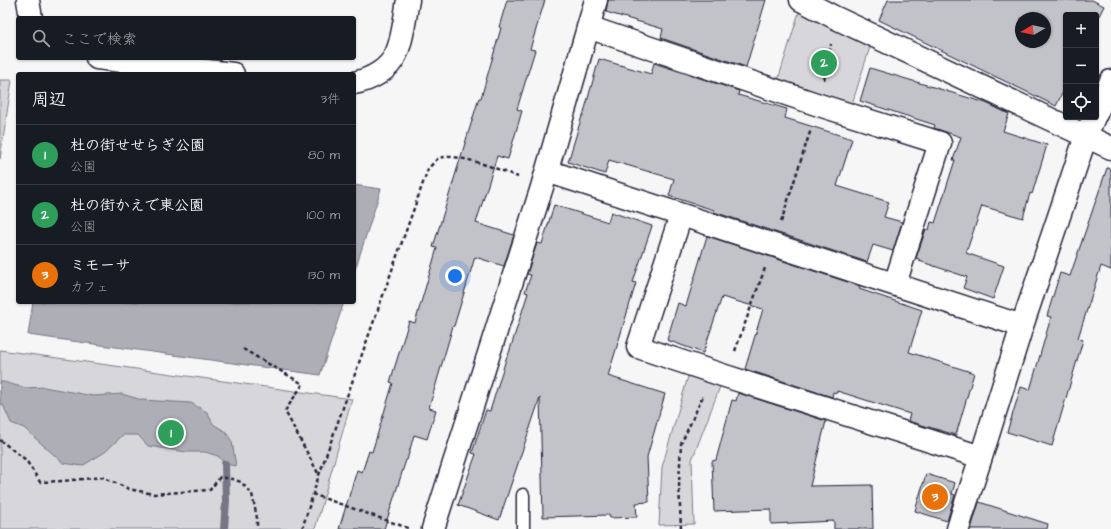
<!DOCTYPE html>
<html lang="ja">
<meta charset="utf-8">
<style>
body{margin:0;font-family:"Architects Daughter","Klee One",sans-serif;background:#20242c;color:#f1f3f6}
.controls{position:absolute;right:12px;top:12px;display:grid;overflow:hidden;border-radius:4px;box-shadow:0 1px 3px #0004}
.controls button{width:36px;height:36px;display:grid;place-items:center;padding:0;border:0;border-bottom:1px solid #363941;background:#171b24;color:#f1f3f6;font:20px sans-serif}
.compass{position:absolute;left:1015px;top:12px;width:36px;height:36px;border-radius:50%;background:#171b24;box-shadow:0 1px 3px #0004;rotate:261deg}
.you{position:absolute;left:455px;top:276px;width:14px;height:14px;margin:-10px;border:3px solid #fff;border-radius:50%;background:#1a73e8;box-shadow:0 0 0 6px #1a73e833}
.badge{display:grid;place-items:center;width:26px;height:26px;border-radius:50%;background:#7c3aed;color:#fff;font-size:13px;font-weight:700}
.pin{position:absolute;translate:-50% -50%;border:2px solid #fff;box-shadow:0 1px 4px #0006}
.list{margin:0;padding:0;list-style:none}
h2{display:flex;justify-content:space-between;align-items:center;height:52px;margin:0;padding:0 16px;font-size:17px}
h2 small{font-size:13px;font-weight:400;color:#9ea1a6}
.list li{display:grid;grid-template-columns:26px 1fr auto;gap:12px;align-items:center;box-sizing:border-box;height:60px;padding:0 16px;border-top:1px solid #363941}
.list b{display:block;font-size:15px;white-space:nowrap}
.list p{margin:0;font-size:13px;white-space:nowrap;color:#9ea1a6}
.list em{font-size:13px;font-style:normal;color:#9ea1a6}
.icon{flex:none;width:22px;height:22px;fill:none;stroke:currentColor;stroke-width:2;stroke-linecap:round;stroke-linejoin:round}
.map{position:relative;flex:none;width:1111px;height:529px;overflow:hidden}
.search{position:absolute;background:#171b24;box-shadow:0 1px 3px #0004;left:16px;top:16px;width:340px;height:44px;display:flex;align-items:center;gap:10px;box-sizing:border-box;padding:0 14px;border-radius:4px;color:#9ea1a6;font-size:15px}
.panel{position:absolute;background:#171b24;box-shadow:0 1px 3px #0004;left:16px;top:72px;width:340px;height:232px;border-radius:4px}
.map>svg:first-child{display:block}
</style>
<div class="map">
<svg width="1111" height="529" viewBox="0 0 1111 529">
<rect width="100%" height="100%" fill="#f6f6f7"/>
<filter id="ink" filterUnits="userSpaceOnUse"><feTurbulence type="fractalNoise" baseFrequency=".025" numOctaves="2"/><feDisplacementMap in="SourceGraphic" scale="8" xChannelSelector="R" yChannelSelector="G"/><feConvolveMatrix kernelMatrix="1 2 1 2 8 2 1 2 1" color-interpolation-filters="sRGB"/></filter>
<g filter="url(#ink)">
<!-- green -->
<path fill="#d7d7db" stroke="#7c7c8b" d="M799,12L870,47L852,104L778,80Z
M0,80H12L0,159Z
M0,350L352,399L315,529H0Z
M689,373L721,384L692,460L694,524L659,525L662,467Z"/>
<!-- water -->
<path fill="#aeaeb7" stroke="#767685" d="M354,185L381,189L354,273Z
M33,302H344L320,375L28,335Z
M0,382H4L25,388L44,387L93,396L122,394L142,400L191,403L207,412L213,424L226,432L232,442L236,466L225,464L218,456L205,452H186L148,446L138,435H123L105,452L82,466L63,463L24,428L11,423L3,405L0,404Z"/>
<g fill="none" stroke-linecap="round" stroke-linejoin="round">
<!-- stream -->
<path stroke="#767685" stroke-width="8" d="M224,529L226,501L225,464"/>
</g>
<!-- building -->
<path fill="#c2c2c9" stroke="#22223b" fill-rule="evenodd" d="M507,0H545L530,49L535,50L517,109L522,111L508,159L497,156L476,223L514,235L504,266L475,257L454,326H453L429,408L436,410L427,439L414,435L407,460H406L384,529H339L357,470L362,472L369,451L372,452L393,383L390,382L409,321L415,323L437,248L433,247L479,98H481L501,28L499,27Z
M608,0H766L746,67L661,38L663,29L606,12Z
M888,0H1092L1104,6L1096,22V15H1066V86L1056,106L879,20ZM1021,18H1045V42H1021Z
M599,59L651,74L654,63L739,91L738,95L787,109L785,118L852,139L837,186L889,202L884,217L902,222L893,251L873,245L867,262L714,212V210L669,196L674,179L609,160L605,174L568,162L582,116H583Z
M870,68L986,103L1009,114L1003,131L1047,145L1032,194L1030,193L1023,218L982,206L966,253L1004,266L993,299L963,288L967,277L919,261V259L916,258L926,229L929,230L931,222L935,223L955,160H953L961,137L934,128L935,125L860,101Z
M1107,168L1111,169V270L1101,266L1078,338L1083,340L1052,446L1007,432L1021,387L1030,390L1051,317L1047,316L1060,273L1070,276Z
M554,205L608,222L611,212L652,226L633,282L636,283L608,376L665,394L647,457L649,502L636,503L637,517L610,518L609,515L543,517L540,398L499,520L458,505L476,454L472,453L486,410L490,411L507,356H508L528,293L525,292L531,275L527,274L537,243L542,244Z
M707,236L860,286L859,289L922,310L909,352L974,373L956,435L908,421L910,414L837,391V393L833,392L832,397L745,369L763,309L722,297L703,353L667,340L678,303L686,306Z
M738,393L826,421L810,486L872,485L873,529H834V521L771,524V509L714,511L712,461L716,460L732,400L736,401Z
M926,474L955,483L952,494L955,495L947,521L915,511Z
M979,502L1048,524L1047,529H971Z"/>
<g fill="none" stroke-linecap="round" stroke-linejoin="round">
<defs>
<path id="service" d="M523,529V495"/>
<path id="minor" d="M28,0L31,18
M801,0L836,18L1111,148
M588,27L819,105L940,143L895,284
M97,58L233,74
M354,83C370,80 389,70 396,54C403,40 405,16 408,0
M1096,114L1111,81
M547,171L1022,326
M681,215L638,347L725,376L981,457
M433,529L542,187L596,0
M958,529L963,512L981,457L1022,326L1086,136L1094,117"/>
</defs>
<!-- service casing -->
<use href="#service" stroke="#22223b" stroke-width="15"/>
<!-- minor casing -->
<use href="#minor" stroke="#22223b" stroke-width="25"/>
<!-- path -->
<path stroke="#22223b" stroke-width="2.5" stroke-dasharray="4 3" stroke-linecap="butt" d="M824,80L831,44
M781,222L811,129
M243,349L303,384L285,411L319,475
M735,351L765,268
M0,440L26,460L40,482L63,481L102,477L129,489L154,494L210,490L220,477L232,479L241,482L252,494L257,518V529
M312,494L408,528
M302,529L319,475L428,169C431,166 435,160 439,158C456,152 501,170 518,177
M681,529L679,484L681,444L703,396"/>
<!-- service -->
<use href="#service" stroke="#fff" stroke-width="12"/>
<!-- minor -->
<use href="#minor" stroke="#fff" stroke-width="22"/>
</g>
</g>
</svg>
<div class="controls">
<button>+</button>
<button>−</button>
<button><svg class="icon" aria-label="locate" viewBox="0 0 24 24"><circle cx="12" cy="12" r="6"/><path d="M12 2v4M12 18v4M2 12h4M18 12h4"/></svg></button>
</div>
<svg class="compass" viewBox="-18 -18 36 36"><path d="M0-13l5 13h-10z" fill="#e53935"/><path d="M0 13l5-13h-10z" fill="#9ea1a6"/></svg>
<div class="you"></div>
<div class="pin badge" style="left:171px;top:433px;background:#2e9e5b">1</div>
<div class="pin badge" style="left:824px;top:63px;background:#2e9e5b">2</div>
<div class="pin badge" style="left:935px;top:497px;background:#e8710a">3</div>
<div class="search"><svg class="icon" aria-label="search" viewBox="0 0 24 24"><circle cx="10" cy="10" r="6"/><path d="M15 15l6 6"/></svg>ここで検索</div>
<section class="panel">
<h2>周辺<small>3件</small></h2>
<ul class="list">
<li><span class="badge" style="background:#2e9e5b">1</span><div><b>杜の街せせらぎ公園</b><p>公園</p></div><em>80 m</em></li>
<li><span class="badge" style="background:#2e9e5b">2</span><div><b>杜の街かえで東公園</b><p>公園</p></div><em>100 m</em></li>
<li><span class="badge" style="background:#e8710a">3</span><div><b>ミモーサ</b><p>カフェ</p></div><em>130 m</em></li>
</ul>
</section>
</div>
